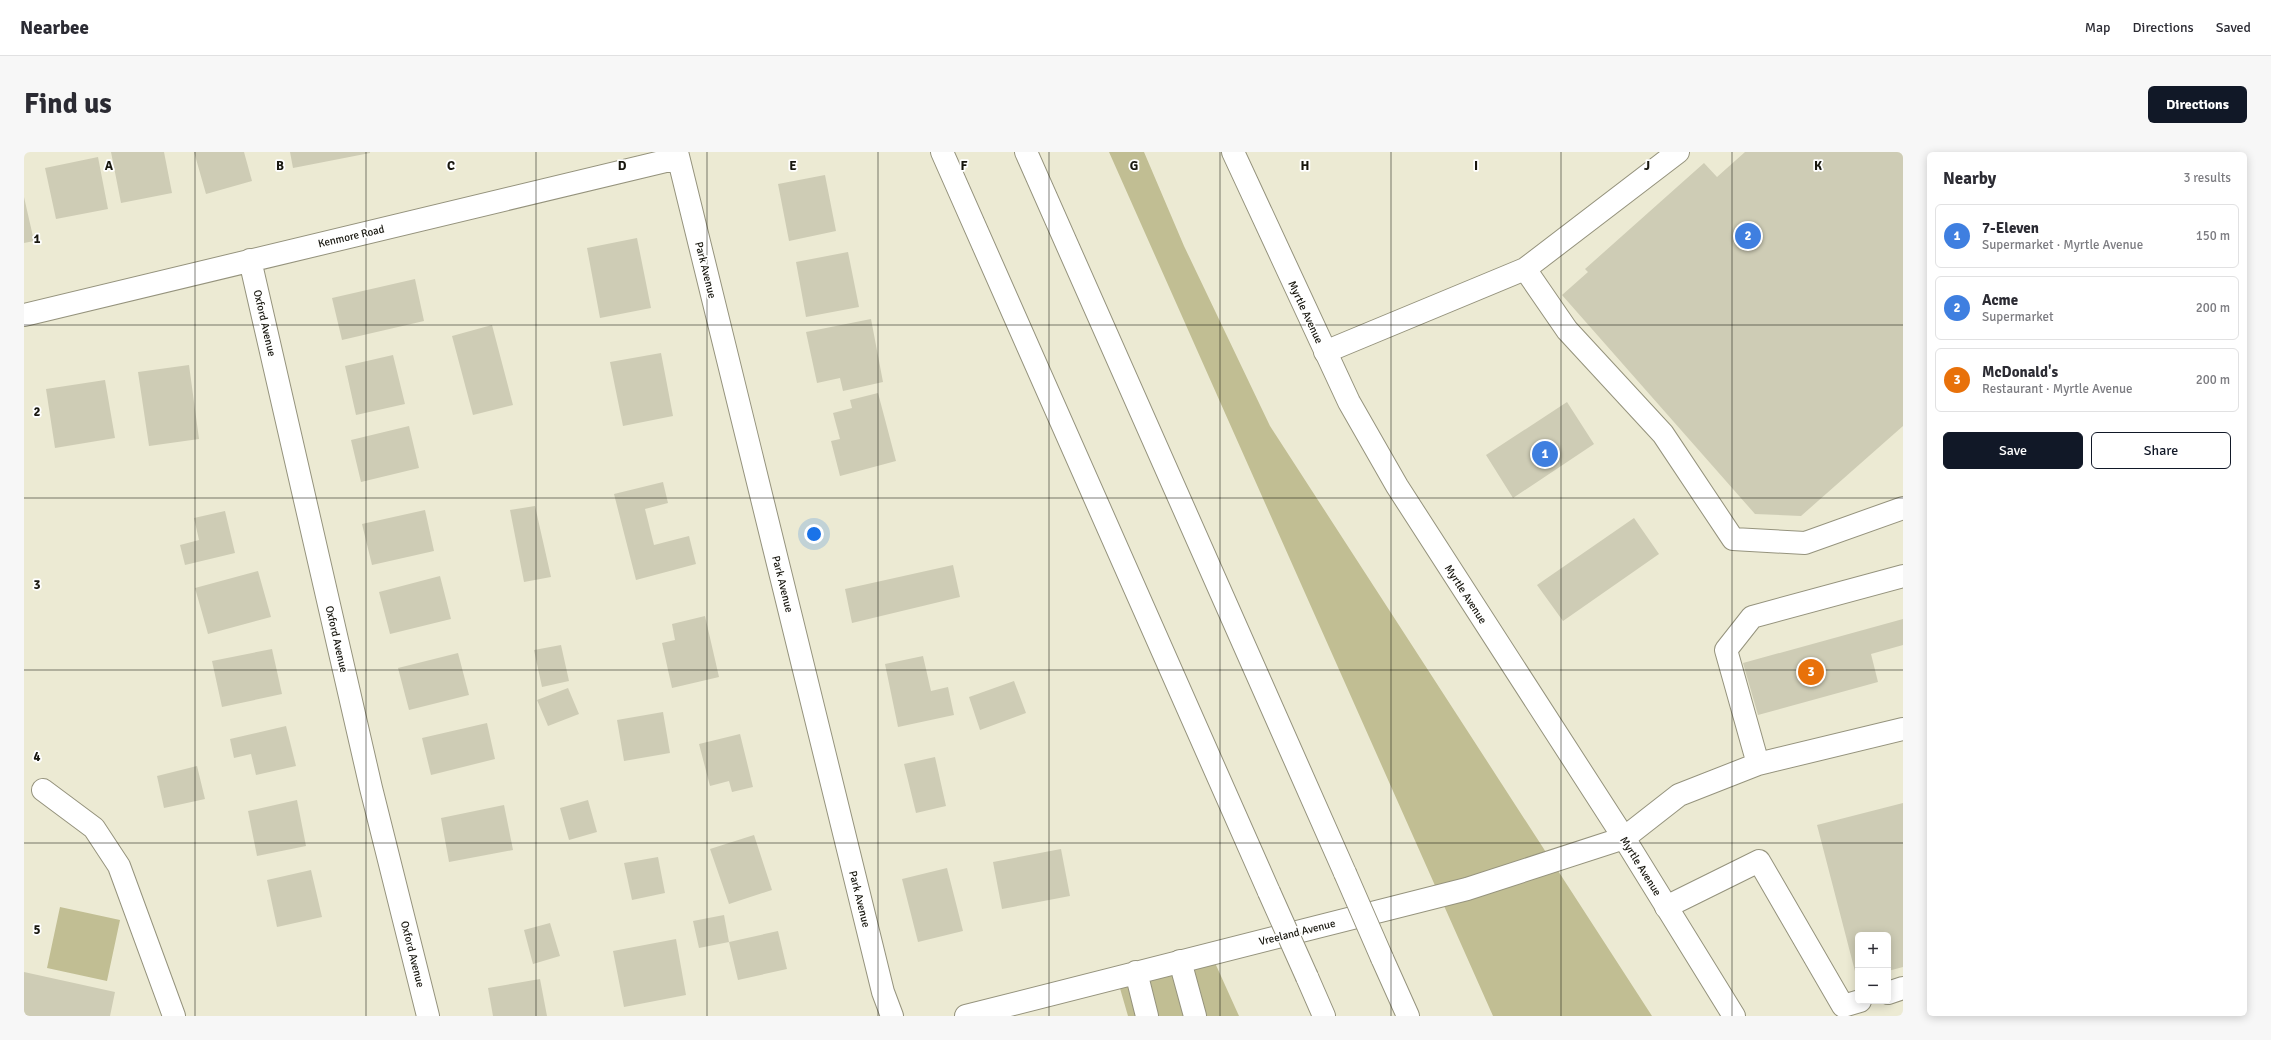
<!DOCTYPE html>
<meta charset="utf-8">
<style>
body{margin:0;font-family:Signika,sans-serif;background:#f7f7f7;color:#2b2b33}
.controls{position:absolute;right:12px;bottom:12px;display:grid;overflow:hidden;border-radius:6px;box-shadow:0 2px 10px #0003}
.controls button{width:36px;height:36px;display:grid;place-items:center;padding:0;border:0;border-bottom:1px solid #e1e1e2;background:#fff;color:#2b2b33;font:20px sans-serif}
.you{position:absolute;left:790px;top:382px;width:14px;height:14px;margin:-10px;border:3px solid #fff;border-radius:50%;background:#1a73e8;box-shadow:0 0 0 6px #1a73e833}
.badge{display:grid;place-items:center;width:26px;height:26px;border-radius:50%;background:#111827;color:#fff;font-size:13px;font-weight:700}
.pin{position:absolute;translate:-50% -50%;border:2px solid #fff;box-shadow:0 1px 4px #0006}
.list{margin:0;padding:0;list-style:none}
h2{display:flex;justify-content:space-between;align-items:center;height:52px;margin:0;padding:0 16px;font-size:17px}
h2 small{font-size:13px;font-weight:400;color:#7c7c81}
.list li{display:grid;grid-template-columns:26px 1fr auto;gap:12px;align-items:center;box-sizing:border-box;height:64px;margin:0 8px 8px;padding:0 8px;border:1px solid #e1e1e2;border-radius:6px}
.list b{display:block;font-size:15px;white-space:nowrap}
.list p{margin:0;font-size:13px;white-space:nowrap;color:#7c7c81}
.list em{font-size:13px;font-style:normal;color:#7c7c81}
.actions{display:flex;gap:8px;padding:12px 16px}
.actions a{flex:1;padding:9px 0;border:1px solid #111827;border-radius:6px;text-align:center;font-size:14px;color:#111827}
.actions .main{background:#111827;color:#fff}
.map{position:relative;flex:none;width:1879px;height:864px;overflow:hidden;border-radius:6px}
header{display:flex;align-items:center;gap:24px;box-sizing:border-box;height:56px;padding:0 20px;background:#fff;border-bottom:1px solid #e1e1e2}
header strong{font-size:19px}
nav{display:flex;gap:22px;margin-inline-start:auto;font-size:14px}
.intro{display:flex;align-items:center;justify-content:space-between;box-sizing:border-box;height:96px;padding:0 24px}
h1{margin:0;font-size:28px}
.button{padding:10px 18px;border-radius:6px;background:#111827;color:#fff;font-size:14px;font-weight:700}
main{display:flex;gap:24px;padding:0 24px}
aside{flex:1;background:#fff;border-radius:6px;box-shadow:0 2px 10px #0003}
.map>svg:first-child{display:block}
</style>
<header>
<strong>Nearbee</strong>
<nav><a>Map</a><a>Directions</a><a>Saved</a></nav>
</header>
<div class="intro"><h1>Find us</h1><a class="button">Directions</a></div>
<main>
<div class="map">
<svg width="1879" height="864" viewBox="0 0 1879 864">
<rect width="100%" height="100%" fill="#ecead3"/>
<!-- green -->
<path fill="#c1be93" d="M1085,0H1120L1160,94L1246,274L1628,864H1469Z
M36,755L96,768L83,829L23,816Z
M1187,802L1215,864H1104L1093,826Z"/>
<!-- building -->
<path fill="#ceccb5" d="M87,0H140L148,41L97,51Z
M170,0H220L228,29L182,42Z
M266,0H346V1L269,16Z
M1721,0H1879V274L1777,364L1731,362L1538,143L1564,120L1561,117L1680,11L1693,25Z
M74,5L84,57L32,67L21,16Z
M801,23L812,79L765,89L754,32Z
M0,45L10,89L0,91Z
M613,86L627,156L576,166L563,96Z
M824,100L835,155L782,165L772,110Z
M391,127L400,169L318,188L308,146Z
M847,167L859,230L819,239L816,226L793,231L782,180Z
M468,173L489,253L449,263L428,184Z
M637,201L649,264L599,274L586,210Z
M369,203L381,252L332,263L321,214Z
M165,213L175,287L125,294L114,220Z
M81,228L91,286L31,296L22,237Z
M854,241L872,309L816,324L807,289L816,287L809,261L828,256L826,248Z
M1543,250L1570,292L1489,346L1462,303Z
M385,274L395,316L337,330L327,288Z
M639,330L644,351L621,357L630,393L665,384L672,412L612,428L590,342Z
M511,354L527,425L500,430L486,358Z
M401,358L410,399L348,413L338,372Z
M201,359L211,401L161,413L156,393L175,388L170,366Z
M1610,366L1635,402L1539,469L1513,433Z
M929,413L936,445L828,471L821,437Z
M234,419L247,465L184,482L171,436Z
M416,424L427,467L366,482L355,440Z
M681,464L695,525L648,536L638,491L651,488L648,472Z
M1879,467V493L1847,502L1854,530L1734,563L1719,511Z
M537,493L545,529L518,535L510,498Z
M248,497L258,542L198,555L188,509Z
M434,501L445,543L385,558L374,516Z
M899,504L907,539L924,535L930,563L874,575L861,512Z
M990,529L1002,561L956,578L945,545Z
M544,536L555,562L524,574L513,548Z
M639,560L646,601L600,609L593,568Z
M463,571L471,607L407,623L398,586Z
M262,574L272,614L232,623L227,602L210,606L206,587Z
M716,582L729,635L708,640L705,629L686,634L675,592Z
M911,605L922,654L892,661L880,612Z
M173,614L181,647L140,656L133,624Z
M273,648L282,694L233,704L224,659Z
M564,648L573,680L545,688L536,656Z
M1879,651V815L1864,819V783H1834L1833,827L1793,673Z
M480,653L489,698L425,710L417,666Z
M730,683L748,738L705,752L686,697Z
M1037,697L1046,744L978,757L969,710Z
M634,705L641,741L608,748L600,711Z
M923,716L939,779L894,790L878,727Z
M287,718L298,765L253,775L243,728Z
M700,763L705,790L675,796L669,769Z
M526,771L536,804L509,812L500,778Z
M754,779L763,817L714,828L705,790Z
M652,787L662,843L600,855L589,799Z
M0,820L91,840L86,864H0Z
M516,827L523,864H469L464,836Z"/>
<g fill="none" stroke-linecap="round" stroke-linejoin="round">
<defs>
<path id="minor" d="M653,0L859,840L868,864
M226,108L347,636L404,864
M1501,117L1543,178L1639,282L1709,387L1781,391L1879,356
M0,163L654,6
M1301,200L1501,117L1654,0
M1734,612L1702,498L1728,465L1879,424
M19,638L70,676L95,714L150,864
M1642,755L1735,709L1819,854L1836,849
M1112,820L1123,864
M1864,841L1879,836
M942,864L1443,737L1600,686L1655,643L1734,612L1879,577"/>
<path id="major" d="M1209,0L1325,250L1373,334L1600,686L1710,864"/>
<path id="highway" d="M918,0L1245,740
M1002,0L1321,721
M1358,806L1384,864
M1156,809L1171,864
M1283,825L1300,864"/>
</defs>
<!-- minor casing -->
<use href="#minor" stroke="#95937d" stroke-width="24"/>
<!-- major casing -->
<use href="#major" stroke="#95937d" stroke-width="24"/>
<!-- highway casing -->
<use href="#highway" stroke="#95937d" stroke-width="24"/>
<!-- minor -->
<use href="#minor" stroke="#fff" stroke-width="22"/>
<!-- major -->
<use href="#major" stroke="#fff" stroke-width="22"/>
<!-- highway -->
<use href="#highway" stroke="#fff" stroke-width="22"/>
<defs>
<path id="highway-bridge" d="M1321,721L1358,806
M1245,740L1283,825"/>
</defs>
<!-- highway-bridge casing -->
<use href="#highway-bridge" stroke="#95937d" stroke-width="24" stroke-linecap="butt"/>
<!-- highway-bridge -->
<use href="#highway-bridge" stroke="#fff" stroke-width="22"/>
</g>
<!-- grid -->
<path fill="none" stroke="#18170f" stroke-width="1" stroke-opacity="0.55" d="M171,0V864M342,0V864M512,0V864M683,0V864M854,0V864M1025,0V864M1196,0V864M1367,0V864M1537,0V864M1708,0V864M0,173H1879M0,346H1879M0,518H1879M0,691H1879"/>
<g text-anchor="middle" stroke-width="3.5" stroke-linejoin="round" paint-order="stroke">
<!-- street labels -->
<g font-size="11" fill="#18170f" stroke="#fff">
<text transform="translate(327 84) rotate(-13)" y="4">Kenmore Road</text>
<text transform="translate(682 118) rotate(76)" y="4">Park Avenue</text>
<text transform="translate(1282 160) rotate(65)" y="4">Myrtle Avenue</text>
<text transform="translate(241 171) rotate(77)" y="4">Oxford Avenue</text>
<text transform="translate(759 432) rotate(76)" y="4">Park Avenue</text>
<text transform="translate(1442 442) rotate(57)" y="4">Myrtle Avenue</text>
<text transform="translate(313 487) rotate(77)" y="4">Oxford Avenue</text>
<text transform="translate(1617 714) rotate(58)" y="4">Myrtle Avenue</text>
<text transform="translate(836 747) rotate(76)" y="4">Park Avenue</text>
<text transform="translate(1273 780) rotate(-14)" y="4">Vreeland Avenue</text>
<text transform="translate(389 802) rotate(76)" y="4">Oxford Avenue</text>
</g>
</g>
<g font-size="13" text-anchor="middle" font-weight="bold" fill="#18170f" stroke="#fff" stroke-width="3.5" stroke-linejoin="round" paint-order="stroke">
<text x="85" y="18">A</text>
<text x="256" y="18">B</text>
<text x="427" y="18">C</text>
<text x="598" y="18">D</text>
<text x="769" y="18">E</text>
<text x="940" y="18">F</text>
<text x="1110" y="18">G</text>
<text x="1281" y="18">H</text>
<text x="1452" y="18">I</text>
<text x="1623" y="18">J</text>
<text x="1794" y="18">K</text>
<text x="13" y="91">1</text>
<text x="13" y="264">2</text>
<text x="13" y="437">3</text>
<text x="13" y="609">4</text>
<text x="13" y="782">5</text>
</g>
</svg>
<div class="controls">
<button>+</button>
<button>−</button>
</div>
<div class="you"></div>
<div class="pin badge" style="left:1521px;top:302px;background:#3f7fe0">1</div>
<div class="pin badge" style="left:1724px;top:84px;background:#3f7fe0">2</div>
<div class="pin badge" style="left:1787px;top:520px;background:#e8710a">3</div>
</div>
<aside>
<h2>Nearby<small>3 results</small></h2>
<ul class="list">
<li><span class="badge" style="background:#3f7fe0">1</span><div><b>7-Eleven</b><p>Supermarket · Myrtle Avenue</p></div><em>150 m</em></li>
<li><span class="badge" style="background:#3f7fe0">2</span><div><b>Acme</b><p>Supermarket</p></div><em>200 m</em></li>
<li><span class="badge" style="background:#e8710a">3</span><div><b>McDonald's</b><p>Restaurant · Myrtle Avenue</p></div><em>200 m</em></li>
</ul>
<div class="actions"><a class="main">Save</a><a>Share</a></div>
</aside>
</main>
